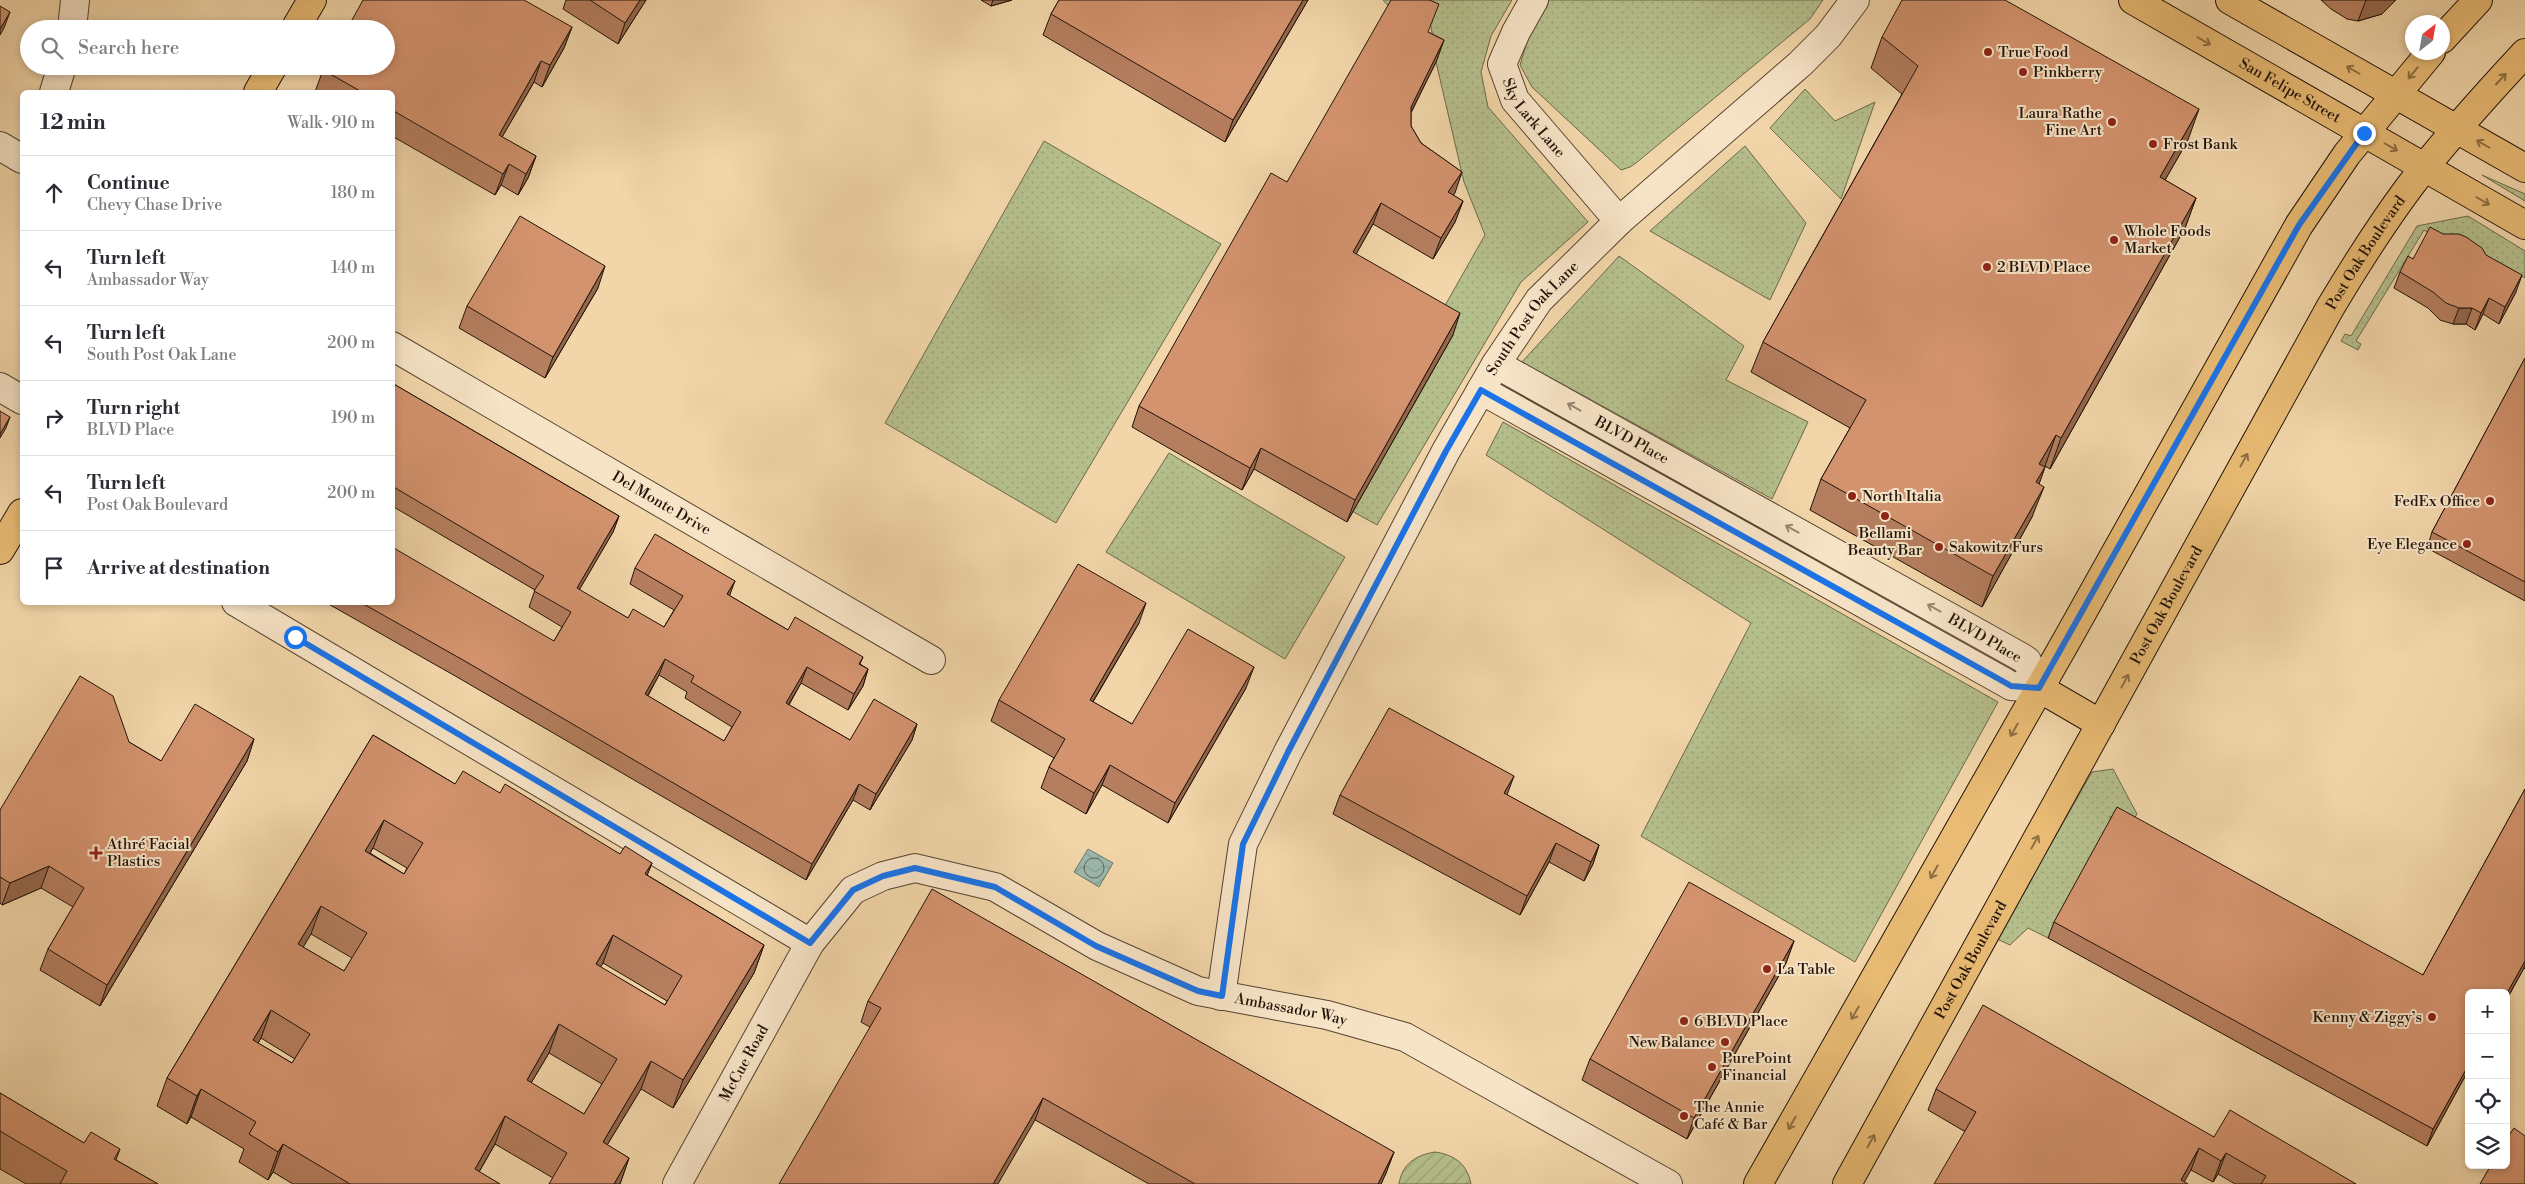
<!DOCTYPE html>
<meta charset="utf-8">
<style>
body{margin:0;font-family:"Libre Bodoni",serif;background:#f7f7f7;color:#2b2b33}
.controls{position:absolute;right:15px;bottom:15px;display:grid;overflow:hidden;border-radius:8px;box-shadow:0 2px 8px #0003}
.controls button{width:45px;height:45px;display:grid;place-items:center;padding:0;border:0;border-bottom:1px solid #e1e1e2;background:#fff;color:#2b2b33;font:25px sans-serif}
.compass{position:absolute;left:2405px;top:15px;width:45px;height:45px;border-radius:50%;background:#fff;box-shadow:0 2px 8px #0003;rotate:31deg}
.stop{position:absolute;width:15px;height:15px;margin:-11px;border:4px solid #1a73e8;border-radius:50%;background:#fff}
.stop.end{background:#1a73e8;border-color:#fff;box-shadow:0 1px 5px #0008}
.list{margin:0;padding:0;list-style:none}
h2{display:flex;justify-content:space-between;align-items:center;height:65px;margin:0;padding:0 20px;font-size:21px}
h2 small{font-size:16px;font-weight:400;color:#7c7c81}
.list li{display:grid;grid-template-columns:32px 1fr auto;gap:15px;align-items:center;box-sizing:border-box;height:75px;padding:0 20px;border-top:1px solid #e1e1e2}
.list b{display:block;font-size:19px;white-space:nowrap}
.list p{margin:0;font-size:16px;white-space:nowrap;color:#7c7c81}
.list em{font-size:16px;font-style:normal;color:#7c7c81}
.icon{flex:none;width:28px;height:28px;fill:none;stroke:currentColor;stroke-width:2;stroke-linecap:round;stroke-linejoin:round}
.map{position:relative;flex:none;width:2525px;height:1184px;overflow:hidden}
.search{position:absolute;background:#fff;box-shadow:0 2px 8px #0003;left:20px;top:20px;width:375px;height:55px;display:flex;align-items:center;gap:12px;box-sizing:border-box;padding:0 18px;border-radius:28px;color:#7c7c81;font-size:19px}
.panel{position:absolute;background:#fff;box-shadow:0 2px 8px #0003;left:20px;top:90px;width:375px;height:515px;border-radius:8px}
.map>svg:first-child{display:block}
</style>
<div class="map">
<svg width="2525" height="1184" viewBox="0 0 2525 1184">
<defs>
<pattern id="grass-dots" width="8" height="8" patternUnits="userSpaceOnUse" patternTransform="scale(1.25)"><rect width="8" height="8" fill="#b5bf8c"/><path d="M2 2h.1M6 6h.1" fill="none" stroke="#9ba377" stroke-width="1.8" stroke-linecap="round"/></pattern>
<pattern id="garden-furrows" width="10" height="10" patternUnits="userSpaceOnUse" patternTransform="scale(1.25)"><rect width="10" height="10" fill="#b5bf8c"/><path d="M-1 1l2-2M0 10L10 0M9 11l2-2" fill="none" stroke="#9ba377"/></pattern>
<pattern id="water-waves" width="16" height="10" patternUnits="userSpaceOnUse" patternTransform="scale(1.25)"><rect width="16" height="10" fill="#9bb9ad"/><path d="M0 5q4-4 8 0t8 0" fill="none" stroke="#859e94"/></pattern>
</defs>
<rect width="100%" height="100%" fill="#f2d6a9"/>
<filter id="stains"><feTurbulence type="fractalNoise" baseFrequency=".004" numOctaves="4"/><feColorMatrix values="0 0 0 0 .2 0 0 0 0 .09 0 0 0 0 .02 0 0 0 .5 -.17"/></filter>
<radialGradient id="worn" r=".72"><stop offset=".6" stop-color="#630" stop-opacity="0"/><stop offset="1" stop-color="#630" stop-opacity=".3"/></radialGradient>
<!-- grass -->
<path fill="url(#grass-dots)" stroke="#6b694a" d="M1383,0H1512L1491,36L1481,72L1488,107L1588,222L1521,282L1377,525L1334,501L1485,235L1464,182L1436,62L1431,26L1391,9Z
M1548,0H1823L1810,19L1636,163L1630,167L1621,170L1532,87L1520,65L1531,29Z
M1805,89L1835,121L1875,102L1841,199L1770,128Z
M1044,141L1221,244L1056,523L885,423Z
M1745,146L1806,223L1770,300L1650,231Z
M2482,175L2525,194V201Z
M2468,216L2525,251V278L2495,260L2490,268L2424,230L2356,341L2361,344L2358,350L2341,341L2345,334L2351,336L2417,226Z
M1619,256L1744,346L1726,380L1808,422L1772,499L1522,362Z
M1503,422L1998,702L1855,962L1641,836L1751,623L1486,455Z
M1169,453L1345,557L1285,659L1106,552Z
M2113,769L2137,814L2130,825L2110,816L2111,824L2048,938L2028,928L2010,945L1997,939L2092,772Z"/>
<!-- garden -->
<path fill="url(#garden-furrows)" stroke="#6b694a" d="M1435,1152C1455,1155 1467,1164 1471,1184H1399C1402,1164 1416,1155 1435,1152Z"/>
<!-- water -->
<path fill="url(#water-waves)" stroke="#6a776b" d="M1088,849L1113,863L1099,887L1074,872Z"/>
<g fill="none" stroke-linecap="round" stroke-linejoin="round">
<!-- shore -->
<path stroke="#5e665b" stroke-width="1" d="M1084 868a10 10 0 1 1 20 0a10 10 0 1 1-20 0Z"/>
<defs>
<g id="minor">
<path id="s1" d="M1534,0L1516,32L1502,64L1515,100L1619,221"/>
<path d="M72,29L75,0"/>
<path d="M54,92L62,66"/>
<path d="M0,146L22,159"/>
<path id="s2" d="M392,346L931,660"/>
<path d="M0,387L22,400"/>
<path d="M1481,390L2006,683L2011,686L2039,688L2027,661L2021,657L1496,364"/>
<path d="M236,602L810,943"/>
<path id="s3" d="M1221,996L1243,844L1288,752L1446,451L1496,364L1539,300L1619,221L1800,64L1828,36L1855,0"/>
<path id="s4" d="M677,1184L810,943L853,890L883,876L915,868L995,887L1097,946L1198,991L1327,1015L1405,1037L1668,1184"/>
</g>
<g id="major">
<path id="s5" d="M2133,0L2525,225"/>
<path d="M2230,0L2525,168"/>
<path d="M295,29L312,0"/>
<path d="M2442,39L2478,0"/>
<path d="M258,92L273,66"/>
<path d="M0,550L22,513"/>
<path d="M2039,688L2101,724"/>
<path d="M1758,1184L2068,638L2299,225L2347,154L2431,52"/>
<path id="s6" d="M1847,1184L2330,308C2355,266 2381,225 2410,186C2445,140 2485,96 2525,53"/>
</g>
</defs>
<!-- minor casing -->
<use href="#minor" stroke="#554431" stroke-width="30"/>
<!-- major casing -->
<use href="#major" stroke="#211309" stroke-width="30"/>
<!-- minor -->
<use href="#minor" stroke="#f7e4c7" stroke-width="28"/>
<!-- major -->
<use href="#major" stroke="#e9bb74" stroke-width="28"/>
</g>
<!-- wall -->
<path fill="#b57e5f" stroke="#211309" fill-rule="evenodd" d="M566,0H646L618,44L563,9Z
M981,0H1012L991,6Z
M1059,0H1308L1225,142L1043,35L1051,14Z
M2321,0H2396L2382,14L2358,21L2347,19L2331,9Z
M572,27L564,48L542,87L534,82L502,137L536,156L528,178L518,195L501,185L495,195L392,136V92H315L323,70Z
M1428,32L1444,40L1436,62L1411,113V126L1421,143L1462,172L1453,195L1463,201L1455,222L1433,259L1373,224L1356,254L1453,335L1347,522L1254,469L1242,490L1132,427L1139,406L1287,182Z
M1882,37L2188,140L2165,180L2196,198L2185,228L2050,469L2045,466L2044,467H2045L2039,484L2032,517L1982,607L1810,510L1821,479L1850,428L1751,372L1763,342L1902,94L1871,68Z
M2443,234L2486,255L2516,292L2499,324L2483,314L2475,330L2466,324H2453L2440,320L2428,308L2394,288L2400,272L2413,259Z
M598,288L545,378L459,328L467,306Z
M2525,358V601L2427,548L2432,532Z
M392,383L619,516L613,532L579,590L628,618L664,627L674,610L630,584L635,568L730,596L788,630L863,657L860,664L868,669L863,686L848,710L801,683L789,705L850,740L917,724L912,740L870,810L853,800L806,880L457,677L325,602H392L554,641L562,627L529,607L535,590L392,506ZM659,675L687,692L685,698L732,727L724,741L648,696Z
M1139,623L1093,702L1132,724L1246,688L1168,823L1102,785L1086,814L1041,788L1049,767L1054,758L991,721L999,700Z
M373,735L455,784L500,793L620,854L652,863L647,875L764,945L754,973L673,1108L641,1089L607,1145L629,1158L620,1184H549L553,1178L495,1144L479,1172L500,1184H293L273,1172L268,1180L239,1162L244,1149L191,1117L187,1124L157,1106L167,1078ZM373,848L407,868L404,874L370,853ZM311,934L352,958L344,971L303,947ZM603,963L667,1001L665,1005L600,967ZM261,1038L295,1059L292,1063L258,1043ZM549,1053L602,1084L584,1114L531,1083Z
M254,739L247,761L100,1006L40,970L48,949L73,907L41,888L2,905L0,903V810L129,742L161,761Z
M2525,789V969L2524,968L2427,1146L2048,938L2054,922L2423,975Z
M1340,795H1507L1599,845L1593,864L1584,881L1549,862L1520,915L1333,814Z
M1794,941L1786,963L1687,1139L1582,1080L1590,1059Z
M868,1001L1394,1152L1386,1173L1381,1184H1149L861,1022Z
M1936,1089L2214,1137L2356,1184H2235L2218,1174L2213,1182L2191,1170L1964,1131L1928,1110Z
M0,1093L84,1143L120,1149L116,1160L158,1184H26L0,1169Z"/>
<!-- shaded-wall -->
<path fill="#94674d" stroke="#211309" d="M640,0H646L618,44L625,23Z
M993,0H1012L991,6Z
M1303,0H1308L1225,142L1233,120Z
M2366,0H2396L2382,14L2358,21Z
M10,12L4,28L0,35V29Z
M572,27L564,48L542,87L550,65Z
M1444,40L1436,62L1403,128L1411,107Z
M541,61L534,82L491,156L499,135Z
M2199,109L2188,140L2149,208L2160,177Z
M536,156L528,178L518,195L526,174Z
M509,164L501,185L495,195L503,174Z
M1462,172L1455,193L1441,213L1448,192Z
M2196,198L2185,228L2050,469L2061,438Z
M1463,201L1455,222L1433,259L1441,238Z
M1381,203L1373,224L1345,274L1353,252Z
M605,266L598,288L545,378L553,357Z
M2522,275L2516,292L2499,324L2505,307Z
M2489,298L2483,314L2475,330L2481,313Z
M2459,308H2472L2466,324H2453Z
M1460,313L1453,335L1347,522L1355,500Z
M10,417L6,428L0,438V434Z
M2056,435L2045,466L2028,495L2039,464Z
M1261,448L1254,469L1242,490L1250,468Z
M2045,467L2034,498L2036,482Z
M2044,487L2032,517L1982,607L1993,576Z
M619,516L613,532L571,604L577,588Z
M735,581L729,597L727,594Z
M1146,603L1139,623L1082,720L1090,700Z
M665,659L659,675L639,710L645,694Z
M807,667L801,683L780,719L786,703Z
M1254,667L1246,688L1168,823L1175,803Z
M868,669L863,686L848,710L854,694Z
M917,724L912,740L870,810L876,794Z
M254,739L247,761L100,1006L107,985Z
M1110,765L1102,785L1086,814L1094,793Z
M1514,776L1507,795L1504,793Z
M859,784L853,800L806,880L812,864Z
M384,820L373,848L355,879L365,851Z
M1556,843L1549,862L1520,915L1527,896Z
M1599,845L1593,864L1584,881L1591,862Z
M652,863L641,891L645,874Z
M49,866L41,888L2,905L10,883Z
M321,906L311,934L288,972L298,944Z
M613,935L603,963L585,992L596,964Z
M1794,941L1786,963L1687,1139L1694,1118Z
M764,945L754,973L673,1108L683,1080Z
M2525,961V965L2524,968L2506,1000V995Z
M271,1010L261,1038L243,1068L253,1040Z
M559,1024L549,1053L516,1108L527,1080Z
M651,1061L641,1089L592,1170L603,1142Z
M2469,1064V1069L2427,1146L2433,1129Z
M201,1089L191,1117L187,1124L197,1096Z
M1043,1098L1035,1120L998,1184H993Z
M505,1116L495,1144L472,1184L475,1169Z
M283,1144L273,1172L268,1180L278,1152Z
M2199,1148L2191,1170L2183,1184L2181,1180Z
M1394,1152L1386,1173L1381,1184H1378Z
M2226,1153L2218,1174L2213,1182L2221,1161Z
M629,1158L620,1184H614Z"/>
<!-- building -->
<path fill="#d3936e" stroke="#211309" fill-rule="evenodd" d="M363,0H524L572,27L550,65L541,61L499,135L536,156L526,174L509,164L503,174L392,110V92H362L323,70L325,66H386V29H347Z
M590,0H640L625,23Z
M1059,0H1303L1233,120L1051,14Z
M1391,0H1429L1439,4L1428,32L1444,40L1411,107V126L1421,143L1462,172L1448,192L1463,201L1441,238L1381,203L1353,252L1460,313L1355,500L1261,448L1250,468L1139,406L1271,173L1287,182Z
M1902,0H2005L2199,109L2160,177L2196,198L2061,438L2056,435L2039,464L2045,467L2036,482L2044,487L1993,576L1821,479L1866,400L1763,342L1918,66L1882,37Z
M0,6L10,12L0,29Z
M520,216L605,266L553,357L467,306Z
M2430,227L2443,234H2459L2466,237L2482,248L2486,255L2522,275L2505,307L2489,298L2481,313L2472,308H2459L2446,303L2433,292L2400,272L2408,256L2413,259Z
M2525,358V582L2432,532Z
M392,383L619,516L577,588L628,618L633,609L664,627L683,596L635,568L655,534L735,581L727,594L788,630L795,617L863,657L859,664L868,669L854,694L807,667L786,703L850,740L874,699L917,724L876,794L859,784L812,864L463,660L360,602H392V547L554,641L571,612L534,591L544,576L392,486ZM665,659L694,676L691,682L741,712L724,741L645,694Z
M0,411L10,417L0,434Z
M1078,564L1146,603L1090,700L1132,724L1188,629L1254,667L1175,803L1110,765L1094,793L1049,767L1065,739L999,700Z
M80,676L113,696L129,742L161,761L195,704L254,739L107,985L48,949L84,888L49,866L10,883L0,877V810Z
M1389,708L1514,776L1504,793L1599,845L1591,862L1556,843L1527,896L1340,795Z
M373,735L455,784L463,771L500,793L505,784L620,854L625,846L652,863L645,874L764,945L683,1080L651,1061L603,1142L629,1158L614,1184H549L567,1153L505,1116L475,1169L500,1184H350L283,1144L278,1152L249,1134L256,1122L201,1089L197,1096L167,1078ZM384,820L423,843L404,874L365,851ZM321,906L367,933L344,971L298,944ZM613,935L682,976L665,1005L596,964ZM271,1010L310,1034L292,1063L253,1040ZM559,1024L617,1059L584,1114L527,1080Z
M2525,789V961L2506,995V993H2469V1064L2433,1129L2054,922L2117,807L2423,975Z
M1689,882L1794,941L1694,1118L1590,1059Z
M932,889L1394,1152L1378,1184H1195L1043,1098L993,1184H779L881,1008L868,1001Z
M1983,1005L2214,1137L2230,1110L2356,1184H2261L2266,1176L2226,1153L2221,1161L2199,1148L2181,1180L2188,1184H1934L1976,1112L1936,1089Z
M0,1093L84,1143L91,1132L120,1149L114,1159L158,1184H60L67,1171L0,1131Z
M2514,1128L2525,1136V1184H2480L2491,1165H2506V1140Z"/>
<!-- one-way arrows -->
<defs><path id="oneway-shaft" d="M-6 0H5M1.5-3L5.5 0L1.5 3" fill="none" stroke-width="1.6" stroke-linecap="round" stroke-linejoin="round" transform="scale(1.25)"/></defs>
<g stroke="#8f6f44">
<use href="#oneway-shaft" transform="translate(2204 41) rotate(30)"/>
<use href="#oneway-shaft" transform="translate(2353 70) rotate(-150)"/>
<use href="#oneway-shaft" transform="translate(2413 73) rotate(130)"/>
<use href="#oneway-shaft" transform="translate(2501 79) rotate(-47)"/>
<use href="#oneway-shaft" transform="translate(2483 144) rotate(-150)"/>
<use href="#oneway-shaft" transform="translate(2391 147) rotate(30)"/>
<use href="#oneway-shaft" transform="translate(2483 201) rotate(30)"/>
<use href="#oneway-shaft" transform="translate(2244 460) rotate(-61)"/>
<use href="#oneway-shaft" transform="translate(2125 681) rotate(-61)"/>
<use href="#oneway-shaft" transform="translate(2014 730) rotate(120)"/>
<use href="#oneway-shaft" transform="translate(2035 842) rotate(-61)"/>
<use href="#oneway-shaft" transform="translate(1934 872) rotate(119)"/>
<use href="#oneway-shaft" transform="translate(1855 1013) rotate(120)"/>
<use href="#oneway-shaft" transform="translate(1792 1123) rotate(119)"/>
<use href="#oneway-shaft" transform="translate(1871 1141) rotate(-61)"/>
</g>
<g stroke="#978672">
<use href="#oneway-shaft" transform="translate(1574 407) rotate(-151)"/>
<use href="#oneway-shaft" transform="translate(1792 529) rotate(-151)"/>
<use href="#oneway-shaft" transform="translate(1934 608) rotate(-151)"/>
</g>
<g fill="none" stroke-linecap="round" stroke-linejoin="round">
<!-- route -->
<path stroke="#1a73e8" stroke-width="6" d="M295,637L810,943L853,890L883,876L915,868L995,887L1096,946L1198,991L1222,996L1243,844L1288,752L1446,451L1481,390L2006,683L2011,686L2039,688L2299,225L2364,133"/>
</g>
<!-- markers -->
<g fill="#8f2418" stroke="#f7e4c7" stroke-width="2">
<circle cx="1988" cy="52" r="5"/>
<circle cx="2023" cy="72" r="5"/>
<circle cx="2112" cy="122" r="5"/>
<circle cx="2153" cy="144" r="5"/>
<circle cx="2114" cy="240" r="5"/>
<circle cx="1987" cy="267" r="5"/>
<circle cx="1852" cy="496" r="5"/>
<circle cx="2490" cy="501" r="5"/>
<circle cx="1885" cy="516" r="5"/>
<circle cx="2467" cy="544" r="5"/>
<circle cx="1939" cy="547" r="5"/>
<path d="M93.5 845.5h5v5h5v5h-5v5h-5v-5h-5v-5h5z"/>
<circle cx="1767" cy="969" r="5"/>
<circle cx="2432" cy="1017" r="5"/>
<circle cx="1684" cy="1021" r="5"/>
<circle cx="1725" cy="1042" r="5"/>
<circle cx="1712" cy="1067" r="5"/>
<circle cx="1684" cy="1116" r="5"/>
</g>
<g text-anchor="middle" stroke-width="4" stroke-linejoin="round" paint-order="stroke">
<!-- poi labels -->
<g font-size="15" fill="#211309" stroke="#f7e4c7" text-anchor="start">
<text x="1998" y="57">True Food</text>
<text x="2033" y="77">Pinkberry</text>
<text x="2102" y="118" text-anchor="end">Laura Rathe<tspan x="2102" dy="17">Fine Art</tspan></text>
<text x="2163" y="149">Frost Bank</text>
<text x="2124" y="236">Whole Foods<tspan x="2124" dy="17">Market</tspan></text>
<text x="1997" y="272">2 BLVD Place</text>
<text x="1862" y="501">North Italia</text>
<text x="2480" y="506" text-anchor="end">FedEx Office</text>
<text x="1885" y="538" text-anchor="middle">Bellami<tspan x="1885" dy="17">Beauty Bar</tspan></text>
<text x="2457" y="549" text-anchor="end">Eye Elegance</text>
<text x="1949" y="552">Sakowitz Furs</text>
<text x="107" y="849">Athré Facial<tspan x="107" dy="17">Plastics</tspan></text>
<text x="1777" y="974">La Table</text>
<text x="2422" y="1022" text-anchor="end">Kenny &amp; Ziggy’s</text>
<text x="1694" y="1026">6 BLVD Place</text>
<text x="1715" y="1047" text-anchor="end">New Balance</text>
<text x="1722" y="1063">PurePoint<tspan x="1722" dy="17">Financial</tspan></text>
<text x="1694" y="1112">The Annie<tspan x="1694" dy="17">Café &amp; Bar</tspan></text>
</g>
<!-- street labels -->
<g font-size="15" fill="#211309" stroke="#f7e4c7">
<text dy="5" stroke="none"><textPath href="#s5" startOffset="181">San Felipe Street</textPath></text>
<text dy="5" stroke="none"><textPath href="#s1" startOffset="135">Sky Lark Lane</textPath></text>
<text dy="5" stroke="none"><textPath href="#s6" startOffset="1066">Post Oak Boulevard</textPath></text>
<text dy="5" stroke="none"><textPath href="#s3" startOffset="755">South Post Oak Lane</textPath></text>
<text transform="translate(1632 440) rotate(29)" y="5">BLVD Place</text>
<text dy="5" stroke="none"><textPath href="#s2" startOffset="312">Del Monte Drive</textPath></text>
<text dy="5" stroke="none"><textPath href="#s6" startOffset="661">Post Oak Boulevard</textPath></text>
<text transform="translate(1985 638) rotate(30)" y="5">BLVD Place</text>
<text dy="5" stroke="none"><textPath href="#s6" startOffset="256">Post Oak Boulevard</textPath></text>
<text dy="5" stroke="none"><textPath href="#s4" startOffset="815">Ambassador Way</textPath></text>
<text dy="5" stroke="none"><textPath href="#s4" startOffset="138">McCue Road</textPath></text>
</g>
</g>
<rect width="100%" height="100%" filter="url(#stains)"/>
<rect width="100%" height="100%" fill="url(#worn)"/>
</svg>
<div class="controls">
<button>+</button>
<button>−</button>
<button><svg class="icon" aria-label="locate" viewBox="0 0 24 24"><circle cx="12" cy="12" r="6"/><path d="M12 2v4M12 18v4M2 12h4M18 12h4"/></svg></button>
<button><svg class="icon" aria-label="layers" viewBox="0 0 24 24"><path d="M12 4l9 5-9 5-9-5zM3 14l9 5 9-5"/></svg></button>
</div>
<svg class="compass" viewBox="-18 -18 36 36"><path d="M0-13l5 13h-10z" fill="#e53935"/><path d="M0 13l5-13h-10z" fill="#7c7c81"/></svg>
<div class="stop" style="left:295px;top:637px"></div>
<div class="stop end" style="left:2364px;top:133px"></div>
<div class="search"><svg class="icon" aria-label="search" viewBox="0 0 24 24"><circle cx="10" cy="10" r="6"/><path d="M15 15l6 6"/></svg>Search here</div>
<section class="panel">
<h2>12 min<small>Walk · 910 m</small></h2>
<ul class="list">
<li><svg class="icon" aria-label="ahead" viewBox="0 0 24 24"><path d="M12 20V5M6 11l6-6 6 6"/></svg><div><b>Continue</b><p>Chevy Chase Drive</p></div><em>180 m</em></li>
<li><svg class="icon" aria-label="left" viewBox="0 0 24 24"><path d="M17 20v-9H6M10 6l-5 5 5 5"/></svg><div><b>Turn left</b><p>Ambassador Way</p></div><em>140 m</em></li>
<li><svg class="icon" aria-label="left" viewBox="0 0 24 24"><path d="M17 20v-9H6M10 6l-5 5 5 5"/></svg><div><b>Turn left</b><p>South Post Oak Lane</p></div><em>200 m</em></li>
<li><svg class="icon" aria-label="right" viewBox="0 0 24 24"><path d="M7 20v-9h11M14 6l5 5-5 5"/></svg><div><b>Turn right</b><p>BLVD Place</p></div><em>190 m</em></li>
<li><svg class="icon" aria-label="left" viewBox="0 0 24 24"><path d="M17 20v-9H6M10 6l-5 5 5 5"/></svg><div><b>Turn left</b><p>Post Oak Boulevard</p></div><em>200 m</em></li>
<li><svg class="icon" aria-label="arrive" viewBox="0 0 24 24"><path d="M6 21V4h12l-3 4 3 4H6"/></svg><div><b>Arrive at destination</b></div></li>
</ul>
</section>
</div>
